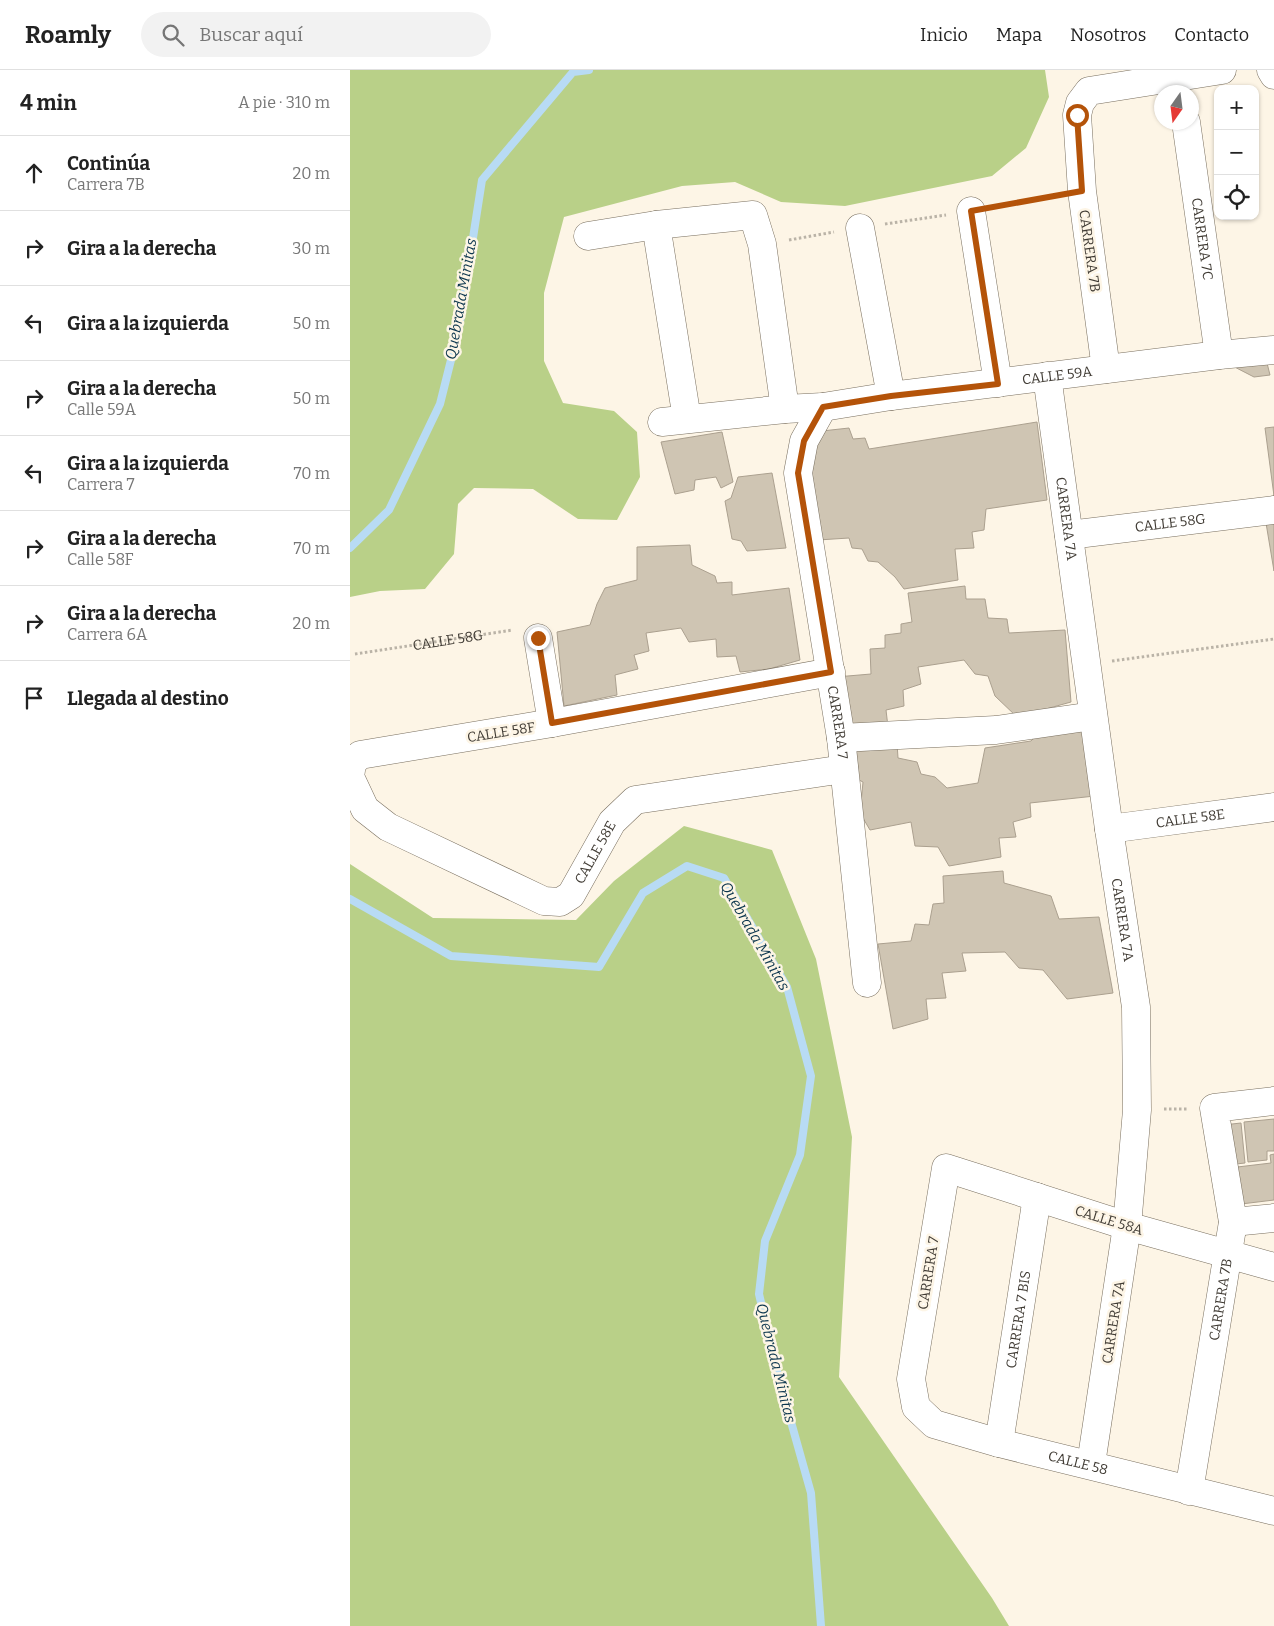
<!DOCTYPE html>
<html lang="es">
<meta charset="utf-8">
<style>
body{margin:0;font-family:Bitter,serif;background:#f2f2f2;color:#222}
.controls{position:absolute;right:15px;top:15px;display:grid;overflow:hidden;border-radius:10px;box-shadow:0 1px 4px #0004}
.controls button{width:45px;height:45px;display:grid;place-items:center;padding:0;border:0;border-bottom:1px solid #e0e0e0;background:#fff;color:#222;font:25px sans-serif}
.compass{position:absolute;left:804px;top:15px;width:45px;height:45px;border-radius:50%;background:#fff;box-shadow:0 1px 4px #0004;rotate:194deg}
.stop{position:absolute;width:15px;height:15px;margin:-11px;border:4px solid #b45309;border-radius:50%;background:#fff}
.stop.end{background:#b45309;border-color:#fff;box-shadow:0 1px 5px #0008}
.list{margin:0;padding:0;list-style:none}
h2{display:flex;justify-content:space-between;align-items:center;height:65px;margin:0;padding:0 20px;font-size:21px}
h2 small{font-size:16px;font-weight:400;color:#767676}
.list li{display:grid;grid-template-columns:32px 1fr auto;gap:15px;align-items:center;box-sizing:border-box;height:75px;padding:0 20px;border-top:1px solid #e0e0e0}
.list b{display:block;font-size:19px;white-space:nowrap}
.list p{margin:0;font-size:16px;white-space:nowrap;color:#767676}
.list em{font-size:16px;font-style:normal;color:#767676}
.icon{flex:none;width:28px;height:28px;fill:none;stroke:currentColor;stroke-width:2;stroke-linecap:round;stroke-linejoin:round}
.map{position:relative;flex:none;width:924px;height:1556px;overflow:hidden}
header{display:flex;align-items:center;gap:30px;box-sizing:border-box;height:70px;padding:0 25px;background:#fff;border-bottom:1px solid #e0e0e0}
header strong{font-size:24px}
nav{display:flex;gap:28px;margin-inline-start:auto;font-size:18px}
.search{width:350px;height:45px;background:#f2f2f2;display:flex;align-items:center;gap:12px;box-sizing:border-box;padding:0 18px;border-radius:28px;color:#767676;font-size:19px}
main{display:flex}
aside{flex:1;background:#fff}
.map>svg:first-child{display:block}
</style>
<header>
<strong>Roamly</strong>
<div class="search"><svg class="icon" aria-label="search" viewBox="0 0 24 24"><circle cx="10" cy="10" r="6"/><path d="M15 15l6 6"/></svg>Buscar aquí</div>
<nav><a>Inicio</a><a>Mapa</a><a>Nosotros</a><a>Contacto</a></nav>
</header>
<main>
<aside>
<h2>4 min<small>A pie · 310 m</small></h2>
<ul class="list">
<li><svg class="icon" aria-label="ahead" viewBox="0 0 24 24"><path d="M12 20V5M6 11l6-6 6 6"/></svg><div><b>Continúa</b><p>Carrera 7B</p></div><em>20 m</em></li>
<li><svg class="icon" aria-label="right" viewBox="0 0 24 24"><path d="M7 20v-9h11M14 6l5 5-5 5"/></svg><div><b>Gira a la derecha</b></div><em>30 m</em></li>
<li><svg class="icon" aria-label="left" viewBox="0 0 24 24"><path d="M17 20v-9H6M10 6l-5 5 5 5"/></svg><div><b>Gira a la izquierda</b></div><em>50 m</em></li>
<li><svg class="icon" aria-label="right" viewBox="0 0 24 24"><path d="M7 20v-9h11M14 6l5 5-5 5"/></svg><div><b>Gira a la derecha</b><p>Calle 59A</p></div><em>50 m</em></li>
<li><svg class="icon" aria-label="left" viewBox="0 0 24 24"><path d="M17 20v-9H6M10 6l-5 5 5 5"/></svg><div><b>Gira a la izquierda</b><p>Carrera 7</p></div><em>70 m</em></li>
<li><svg class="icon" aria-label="right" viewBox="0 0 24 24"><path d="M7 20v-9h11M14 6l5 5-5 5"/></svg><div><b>Gira a la derecha</b><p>Calle 58F</p></div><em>70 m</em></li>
<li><svg class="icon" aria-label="right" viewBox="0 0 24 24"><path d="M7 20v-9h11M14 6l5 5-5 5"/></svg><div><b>Gira a la derecha</b><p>Carrera 6A</p></div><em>20 m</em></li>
<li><svg class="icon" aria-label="arrive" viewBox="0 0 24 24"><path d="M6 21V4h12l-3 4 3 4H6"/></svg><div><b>Llegada al destino</b></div></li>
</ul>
</aside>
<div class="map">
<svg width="924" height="1556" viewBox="0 0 924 1556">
<rect width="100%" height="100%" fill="#fdf5e6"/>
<!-- green -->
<path fill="#b9d088" d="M0,0H695L699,27L676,78L642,106L495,136L431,132L385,112L332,116L214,147L194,223V291L213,333L264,341L287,362L290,407L267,450L228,449L183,419L124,418L108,434L104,484L75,519L30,521L0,527Z
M334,756L422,780L466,889L502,1067L489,1307L642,1528L659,1556H0V794L83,848L226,850L264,811Z"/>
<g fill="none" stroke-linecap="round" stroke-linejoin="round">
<!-- stream -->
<path stroke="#b8dbf4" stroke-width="8" d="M0,478L39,440L90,334L109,258L132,110L223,2L239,0
M0,829L101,886L249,897L293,823L337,796L374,808L437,917L461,1006L450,1085L415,1171L409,1224L429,1309L461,1423L471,1556"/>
</g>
<!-- building -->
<path fill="#cfc5b3" stroke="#aba08f" d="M871,290L917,293L920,305L904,307Z
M687,352L697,430L636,439L634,460L622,462L624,478L605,479L608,510L554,519L545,507L528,492L518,491L512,479L502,478L499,468L468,470L457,372L472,361L499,358L503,369L515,368L519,379Z
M924,357V426L915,358Z
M372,362L383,412L371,418L366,407L345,410L344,420L325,424L311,372Z
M422,403L436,478L397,481L391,471L382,469L375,431L381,428L388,407Z
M924,445V501L915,447Z
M340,475L342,495L365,506L367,513L382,512V525L439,518L450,590L419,599L390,602L386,586L367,587L366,569L339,572L331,558L296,563L299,581L284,585L288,599L265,605L267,625L214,636L207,562L240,555L247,534L255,518L287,510V477Z
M615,516L616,529H635L638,548L657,549L659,563L715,560L721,632L667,647L645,626L638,606L625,604L614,590L568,597L571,614L553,620L554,636L536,640L538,657L496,662L486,607L521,604L520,579L535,578V565L551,563V554L562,552L558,523Z
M733,655L745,726L680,733L681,747L663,752L666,767L649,768L651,787L599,796L588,777L565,776L561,752L520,760L510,743L513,712L503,707L498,676L547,673L548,688L567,692L571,704L585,707L597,718L628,713L635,678L681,671L690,661Z
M653,801L654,813L701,826L709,849L749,847L763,923L717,929L693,900L669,898L655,882L612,883L616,901L592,903L596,928L576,929L578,949L543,959L528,874L561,871L565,854L579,855L583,834L594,833L593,806Z
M924,1049V1081H917V1090L898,1092L894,1052Z
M891,1053L895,1093L877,1095L873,1055Z
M924,1084V1130L883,1135L879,1098L921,1093L920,1085Z"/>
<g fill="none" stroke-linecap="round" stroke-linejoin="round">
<defs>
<g id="minor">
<path d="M921,0L924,5"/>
<path id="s2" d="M836,52L869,285"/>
<path d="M621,141L648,313"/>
<path d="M306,155L337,349"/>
<path d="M510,158L541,326"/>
<path d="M238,166L306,155L403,145L412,174L435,339"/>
<path d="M756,299L732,121L727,45L730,33L739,21L872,0"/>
<path id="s3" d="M697,306L759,759L786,937L787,1040L777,1156L741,1394"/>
<path id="s4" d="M473,337L454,371L448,403L491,668L517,913"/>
<path id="s5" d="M312,352L435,339L473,337L541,326L869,285L924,280"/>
<path id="s6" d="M719,465L924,440"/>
<path d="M188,568L202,653"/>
<path id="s7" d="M481,602L202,653L10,685L2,693L0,707L15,739L38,757L194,831L210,832L221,825L262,752L285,730L494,699"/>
<path d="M491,668L646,660L743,646"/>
<path id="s8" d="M759,759L924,737"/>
<path d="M883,1152L924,1148"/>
<path id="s9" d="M924,1197L777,1156L596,1098L561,1309L566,1337L584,1354L649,1373L924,1441"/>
<path id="s10" d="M649,1373L687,1127"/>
<path id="s11" d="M839,1421L883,1152L864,1038L924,1031"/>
</g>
</defs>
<!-- minor casing -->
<use href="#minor" stroke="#796f5f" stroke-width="29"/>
<!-- path -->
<g stroke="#bab3a7" stroke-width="3" stroke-dasharray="2.5 2.5" stroke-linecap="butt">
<path d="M646,136L706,126"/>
<path d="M535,154L596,145"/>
<path d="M439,170L484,162"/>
<path id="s1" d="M5,584L163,560"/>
<path d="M762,591L924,569"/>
<path d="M814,1039H838"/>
</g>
<!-- minor -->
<use href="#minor" stroke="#fff" stroke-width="28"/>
</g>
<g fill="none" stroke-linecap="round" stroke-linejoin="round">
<!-- route -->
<path stroke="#b45309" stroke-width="6" d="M188,568L202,653L481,602L448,403L454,371L473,337L541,326L648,314L621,141L732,121L727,45"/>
</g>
<g text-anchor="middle" stroke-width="5" stroke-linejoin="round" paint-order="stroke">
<!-- street labels -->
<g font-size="14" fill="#413c35" stroke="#fdf5e6">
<text dy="5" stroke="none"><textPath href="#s2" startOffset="118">CARRERA 7C</textPath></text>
<text transform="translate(740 181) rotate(82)" y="5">CARRERA 7B</text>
<text dy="5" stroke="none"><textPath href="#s5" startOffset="398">CALLE 59A</textPath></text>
<text dy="5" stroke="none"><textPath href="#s3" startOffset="144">CARRERA 7A</textPath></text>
<text dy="5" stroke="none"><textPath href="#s6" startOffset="102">CALLE 58G</textPath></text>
<text dy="5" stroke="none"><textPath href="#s1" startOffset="94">CALLE 58G</textPath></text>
<text dy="5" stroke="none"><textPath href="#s4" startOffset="324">CARRERA 7</textPath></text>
<text transform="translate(151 662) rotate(-9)" y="5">CALLE 58F</text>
<text dy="5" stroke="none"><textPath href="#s8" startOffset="82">CALLE 58E</textPath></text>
<text dy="5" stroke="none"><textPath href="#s7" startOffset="819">CALLE 58E</textPath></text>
<text dy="5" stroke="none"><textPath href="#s3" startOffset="549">CARRERA 7A</textPath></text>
<text transform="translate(759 1150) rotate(17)" y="5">CALLE 58A</text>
<text transform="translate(578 1203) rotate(-81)" y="5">CARRERA 7</text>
<text dy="5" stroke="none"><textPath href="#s11" startOffset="194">CARRERA 7B</textPath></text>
<text dy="5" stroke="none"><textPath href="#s10" startOffset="125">CARRERA 7 BIS</textPath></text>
<text transform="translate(763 1252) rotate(-81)" y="5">CARRERA 7A</text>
<text dy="5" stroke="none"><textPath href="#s9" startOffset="759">CALLE 58</textPath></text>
</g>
<!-- water labels -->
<g font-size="15" font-style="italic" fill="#0c364e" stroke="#fdf5e6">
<text transform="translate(111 229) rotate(-80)" y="5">Quebrada Minitas</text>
<text transform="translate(405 866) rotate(60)" y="5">Quebrada Minitas</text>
<text transform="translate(426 1293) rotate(76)" y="5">Quebrada Minitas</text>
</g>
</g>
</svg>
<div class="controls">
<button>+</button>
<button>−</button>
<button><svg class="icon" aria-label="locate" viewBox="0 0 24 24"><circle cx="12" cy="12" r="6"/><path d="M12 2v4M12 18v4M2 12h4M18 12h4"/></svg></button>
</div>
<svg class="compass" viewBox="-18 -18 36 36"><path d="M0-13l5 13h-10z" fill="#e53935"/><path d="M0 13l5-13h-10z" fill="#767676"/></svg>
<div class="stop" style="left:727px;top:45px"></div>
<div class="stop end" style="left:188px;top:568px"></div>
</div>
</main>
